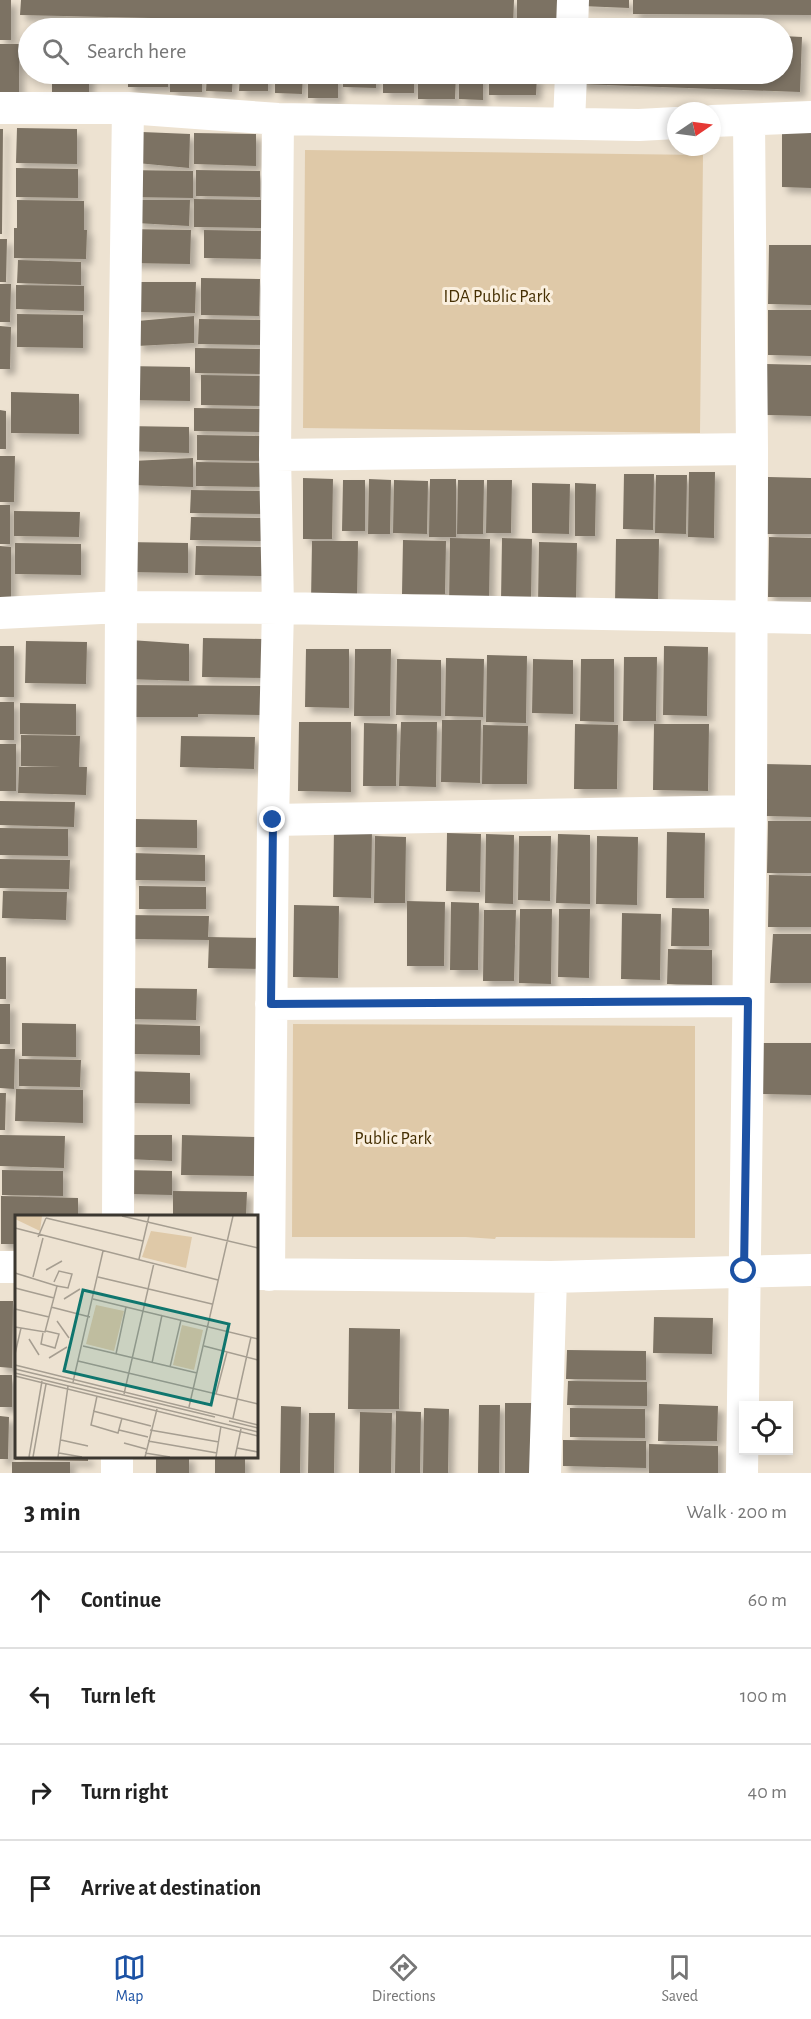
<!DOCTYPE html>
<meta charset="utf-8">
<style>
body{margin:0;font-family:"Alegreya Sans",sans-serif;background:#f6f6f6;color:#222}
.controls{position:absolute;right:18px;bottom:18px;display:grid;overflow:hidden;border-radius:0px;box-shadow:0 3px 9px #0003}
.controls button{width:54px;height:54px;display:grid;place-items:center;padding:0;border:0;border-bottom:2px solid #e0e0e0;background:#fff;color:#222;font:30px sans-serif}
.compass{position:absolute;left:667px;top:102px;width:54px;height:54px;border-radius:50%;background:#fff;box-shadow:0 3px 9px #0003;rotate:77deg}
.stop{position:absolute;width:18px;height:18px;margin:-14px;border:4px solid #1c52a4;border-radius:50%;background:#fff}
.stop.end{background:#1c52a4;border-color:#fff;box-shadow:0 2px 6px #0008}
.list{margin:0;padding:0;list-style:none}
h2{display:flex;justify-content:space-between;align-items:center;height:78px;margin:0;padding:0 24px;font-size:26px}
h2 small{font-size:20px;font-weight:400;color:#767676}
.list li{display:grid;grid-template-columns:39px 1fr auto;gap:18px;align-items:center;box-sizing:border-box;height:96px;padding:0 24px;border-top:2px solid #e0e0e0}
.list b{display:block;font-size:22px;white-space:nowrap}
.list em{font-size:20px;font-style:normal;color:#767676}
.icon{flex:none;width:33px;height:33px;fill:none;stroke:currentColor;stroke-width:2;stroke-linecap:round;stroke-linejoin:round}
.map{position:relative;flex:none;width:811px;height:1473px;overflow:hidden}
.search{position:absolute;background:#fff;box-shadow:0 3px 9px #0003;left:18px;right:18px;top:18px;height:66px;display:flex;align-items:center;gap:15px;box-sizing:border-box;padding:0 21px;border-radius:33px;color:#767676;font-size:22px}
.sheet{height:462px;background:#fff}
nav{display:flex;justify-content:space-around;align-items:center;box-sizing:border-box;height:84px;border-top:2px solid #e0e0e0;background:#fff;font-size:16px;color:#767676}
nav a{display:grid;justify-items:center;gap:3px}
nav .on{color:#1c52a4}
.map>svg:first-child{display:block}
</style>
<div class="map">
<svg width="811" height="1473" viewBox="0 0 811 1473">
<defs>
<filter id="shadow"><feDropShadow dx="5.5" dy="5.5" stdDeviation="3" flood-color="#0004"/></filter>
</defs>
<rect width="100%" height="100%" fill="#ede2d1"/>
<!-- green -->
<path fill="#dfc9a8" d="M305,150L703,155L700,433L303,428Z
M293,1024L695,1026V1238L496,1237L495,1239L466,1237H292Z"/>
<!-- building -->
<path fill="#7c7263" filter="url(#shadow)" d="M0,0H11V40H0Z
M21,0H514L513,26L20,15Z
M517,0H565V19L517,18Z
M581,0H629V8L581,6Z
M633,0H811V15L633,14Z
M782,36L802,37L800,92L579,84V74H782Z
M0,44H19V98L0,97Z
M52,74H89V94L52,93Z
M128,74H168V87H128Z
M170,74H202V92H170Z
M207,74H233L232,92L206,91Z
M240,74H268V91H239Z
M275,74H303L302,94L275,93Z
M308,74H338V98H308Z
M343,74H376V88L343,87Z
M383,74H414V93H383Z
M418,74H456L455,99H418Z
M459,74H483V100L459,99Z
M489,75L537,77L536,95H489Z
M17,128L77,129V164L16,163Z
M0,129H3L2,234H0Z
M142,132L190,134L189,168L137,163Z
M782,132L811,133V188L782,187Z
M194,133L256,134V166L194,164Z
M16,168L78,169V198L16,197Z
M127,170L193,171V198L127,197Z
M196,170L260,171V197L196,196Z
M194,199L261,200V228L194,227Z
M17,200L84,201V230H87L86,259L14,258V228H17Z
M136,200H190L189,226L136,223Z
M126,229L191,230L190,264L126,263Z
M204,230L262,231L261,259L204,258Z
M0,239H7L6,282H0Z
M769,245H811V305L768,304Z
M18,260L81,262V285L17,283Z
M201,278L260,279L259,316L201,315Z
M132,282H196L195,313L131,312Z
M0,284H11L10,322H0Z
M16,285L84,286V311L16,309Z
M768,310H811V356L768,355Z
M17,314L83,315V348L17,347Z
M194,316V343L137,346V321Z
M199,319L263,320V345L198,344Z
M0,326L11,327L10,369H0Z
M195,348L262,349L261,374L195,373Z
M766,364L811,365V416L766,415Z
M124,366L190,367V401L124,400Z
M201,375L261,376V406L201,405Z
M11,392L79,394V434L11,433Z
M194,408L260,409V432L194,431Z
M0,410L6,411V449H0Z
M124,426L189,427V453L123,451Z
M197,435L266,436V461L197,460Z
M0,456H15L14,502H0Z
M193,458V487L130,485L132,461Z
M196,462L266,463L265,487L196,486Z
M689,472H715L714,538L688,537Z
M624,474H654L653,530L623,529Z
M656,475H687L686,534L655,533Z
M768,477L811,478V534H767Z
M303,478L333,479L332,539H303Z
M369,479L391,480L390,534H368Z
M430,479H456V537H429Z
M343,480H365V531H342Z
M394,480L428,481L427,534L393,533Z
M458,480H484L483,534H457Z
M487,480H512L511,533H486Z
M532,483L570,484L569,534L532,533Z
M575,483L596,484L595,536H575Z
M191,490L266,491V514L190,513Z
M0,505H10V544H0Z
M14,511L80,512L79,537L14,536Z
M191,517L262,518L261,541L190,540Z
M769,537L811,538V597H768Z
M450,538L490,539L489,606H449Z
M502,538L532,539L531,602L501,601Z
M616,539H659L658,605L615,604Z
M403,540L446,541L445,594H402Z
M312,541H358L357,603L311,602Z
M125,542L188,543V573L124,572Z
M539,542L577,543L576,604L538,603Z
M15,543L81,544V575L15,574Z
M0,546L11,547V602H0Z
M196,546L262,547V576L195,575Z
M203,638L263,639V678L202,677Z
M130,640L189,644V681L126,679Z
M26,641L87,642L86,684L25,683Z
M0,646H14V697H0Z
M664,646L708,647L707,716L663,715Z
M306,649H349V708L305,707Z
M355,649H391L390,716H354Z
M487,655L527,656L526,723L486,722Z
M624,657H657L656,721H623Z
M446,658L484,659L483,717L445,716Z
M397,659L441,660V716L396,715Z
M533,659L573,660V714L532,713Z
M581,659H614V722L580,721Z
M128,685L262,686V715L198,714V717H128Z
M0,702H14V740H0Z
M20,703L76,704V735L20,734Z
M442,720H481L480,783L441,782Z
M299,722H351V792L298,791Z
M401,722H437L436,787L399,786Z
M364,723L397,724L396,786H363Z
M575,724L618,725L617,789H574Z
M654,724H709L708,791L653,790Z
M483,725L528,726L527,784H482Z
M21,735L80,736L79,767H87L86,795L18,793L19,767H61L21,766Z
M181,736L255,737L254,769L180,767Z
M0,744H16V791H0Z
M764,764L811,765V817L764,816Z
M0,801L75,802L74,827L0,825Z
M134,819L197,820V848L134,847Z
M768,821H811V873H767Z
M0,828L68,829V856L0,855Z
M334,828L372,829L371,898L333,897Z
M667,832L705,833L704,898H666Z
M447,833L481,834L480,892L446,891Z
M486,834L514,835L513,904L485,903Z
M558,834L590,835V904L556,903Z
M375,836L406,837L405,903H374Z
M519,836H551L550,901L518,900Z
M597,836L638,837L637,905L596,904Z
M132,853L205,855V881L132,880Z
M0,859L70,860L69,889L0,888Z
M769,875L811,876V927H768Z
M139,886L206,887V909H139Z
M3,891L67,892L66,920L2,918Z
M407,901L445,902L444,966H407Z
M451,902L479,903L478,970H450Z
M294,905L339,906L338,978L293,977Z
M672,908L709,909V946H671Z
M520,909H552L551,984L519,983Z
M559,909H590L589,978L558,977Z
M484,910H516L514,981H483Z
M622,913L661,914L660,980L621,979Z
M127,915L209,916L208,937L267,938L268,969L208,968L209,940L127,939Z
M773,934H811V983H770Z
M668,949L712,950V985L667,984Z
M0,957H6V999H0Z
M124,988L197,989L196,1020L123,1019Z
M0,1004H10V1044H0Z
M22,1023L76,1024V1057L22,1056Z
M128,1024L200,1026V1055L127,1054Z
M762,1043H811V1095L761,1094Z
M0,1049H15L14,1089L0,1088Z
M19,1059L81,1060L80,1087L19,1086Z
M123,1071L190,1073V1104L122,1103Z
M16,1089L83,1090V1123L15,1121Z
M0,1093H6L5,1130H0Z
M0,1135L65,1136L64,1168L0,1166Z
M129,1135H172V1161L127,1159Z
M182,1135L255,1137L254,1176L181,1175Z
M2,1170L63,1171V1196L2,1195Z
M124,1170L172,1171V1195L124,1194Z
M173,1191L247,1192L246,1216H173Z
M1,1196L78,1198V1216H16V1244H1Z
M0,1301H13L12,1368L0,1367Z
M654,1317L713,1318L712,1354L653,1353Z
M349,1328L400,1329L399,1409H348Z
M567,1350L646,1351V1380L566,1379Z
M0,1375H12V1407H0Z
M568,1381L647,1382V1406L567,1405Z
M505,1403H533L532,1473H505Z
M659,1404L718,1406L717,1441H658Z
M479,1405H500L499,1473H478Z
M281,1406L301,1407L300,1473H280Z
M424,1408L449,1409L448,1473H423Z
M570,1408L645,1409V1438L570,1437Z
M396,1411L421,1412L420,1473H395Z
M360,1412L392,1413L391,1473H359Z
M309,1413H335L334,1473H308Z
M0,1416L9,1417L8,1459H0Z
M563,1440L646,1441V1468L563,1466Z
M649,1444L718,1446V1473H649Z
M15,1456H88V1461L15,1460Z
M156,1456H189V1473H156Z
M215,1456H245V1473H215Z
M12,1462H70V1473H12Z"/>
<g fill="none" stroke-linecap="round" stroke-linejoin="round">
<!-- street -->
<path stroke="#fff" stroke-width="32" d="M572,28L573,0
M0,108H128L278,119L639,125L676,123
M712,121L811,117
M569,123L571,74
M275,455L752,449
M0,613L121,607L278,608L811,618
M273,820L751,811
M271,1004L748,1001
M118,1216L121,607L128,108
M0,1267H16
M256,1274L551,1277L811,1270
M269,1275L273,820L278,608L275,455L278,119
M117,1473V1456
M545,1473L551,1277
M742,1473L751,811L752,449L749,120"/>
</g>
<g fill="none" stroke-linecap="round" stroke-linejoin="round">
<!-- route -->
<path stroke="#1c52a4" stroke-width="8" d="M273,820L271,1004L748,1001L744,1271"/>
</g>
<g text-anchor="middle" stroke-width="6" stroke-linejoin="round" paint-order="stroke">
<!-- park labels -->
<g font-size="18" fill="#452f03" stroke="#faefde">
<text x="497" y="302">IDA Public Park</text>
<text x="393" y="1144">Public Park</text>
</g>
</g>
<!-- overview -->
<g transform="translate(15 1215)">
<rect width="243" height="243" fill="#ede2d1"/>
<path d="M0,1H27L25,16L0,4ZM136,16L177,22L171,53L127,42ZM81,90L109,96L99,136L71,129ZM167,110L188,115L179,155L158,150Z" fill="#dfc9a8"/>
<path fill="none" stroke="#a69e91" stroke-width="1.5" d="M107,1L243,33M31,3L128,26M0,13L203,65M23,22L31,3M124,44L134,1M31,55L47,46M0,58L42,71L30,117L0,112M18,62L28,23M83,62L197,89M39,67L44,56L57,59L53,73L42,71M0,73L39,83M49,84L65,74M78,84L243,124M36,92L75,102M0,94L34,102M42,106L54,123M28,118L26,129L40,133L44,119L31,116M14,124L24,140M68,131L182,158M189,131L243,145M0,139L6,113M101,139L111,92M34,143L52,132M63,146L243,189M137,148L147,100M0,150L243,210M155,152L166,105M0,154L200,202M0,158L243,217M0,161L243,221M58,167L88,36M109,179L139,48M201,179L212,137M82,181L76,210L103,218L107,203M174,192L218,1M78,196L136,211M218,203L236,122M214,206L243,213M104,215L133,222M135,215L204,227M46,225L73,231M133,226L202,238M109,228L131,234M222,233L243,237M44,238L67,242M130,238L155,242M14,242L27,166M18,242L31,169M43,242L53,171M130,242L142,194M201,242L206,211M220,242L226,214"/>
<path fill="#0f766e" fill-opacity="0.15" stroke="#0f766e" stroke-width="3" d="M68,75L214,109L196,190L49,156Z"/>
<rect width="243" height="243" fill="none" stroke="#3b3730" stroke-width="3"/>
</g>
</svg>
<div class="controls">
<button><svg class="icon" aria-label="locate" viewBox="0 0 24 24"><circle cx="12" cy="12" r="6"/><path d="M12 2v4M12 18v4M2 12h4M18 12h4"/></svg></button>
</div>
<svg class="compass" viewBox="-18 -18 36 36"><path d="M0-13l5 13h-10z" fill="#e53935"/><path d="M0 13l5-13h-10z" fill="#767676"/></svg>
<div class="stop" style="left:744px;top:1271px"></div>
<div class="stop end" style="left:273px;top:820px"></div>
<div class="search"><svg class="icon" aria-label="search" viewBox="0 0 24 24"><circle cx="10" cy="10" r="6"/><path d="M15 15l6 6"/></svg>Search here</div>
</div>
<section class="sheet">
<h2>3 min<small>Walk · 200 m</small></h2>
<ul class="list">
<li><svg class="icon" aria-label="ahead" viewBox="0 0 24 24"><path d="M12 20V5M6 11l6-6 6 6"/></svg><div><b>Continue</b></div><em>60 m</em></li>
<li><svg class="icon" aria-label="left" viewBox="0 0 24 24"><path d="M17 20v-9H6M10 6l-5 5 5 5"/></svg><div><b>Turn left</b></div><em>100 m</em></li>
<li><svg class="icon" aria-label="right" viewBox="0 0 24 24"><path d="M7 20v-9h11M14 6l5 5-5 5"/></svg><div><b>Turn right</b></div><em>40 m</em></li>
<li><svg class="icon" aria-label="arrive" viewBox="0 0 24 24"><path d="M6 21V4h12l-3 4 3 4H6"/></svg><div><b>Arrive at destination</b></div></li>
</ul>
</section>
<nav>
<a class="on"><svg class="icon" aria-label="map" viewBox="0 0 24 24"><path d="M3 6l6-2 6 2 6-2v14l-6 2-6-2-6 2zM9 4v14M15 6v14"/></svg>Map</a>
<a><svg class="icon" aria-label="directions" viewBox="0 0 24 24"><path d="M12 3l9 9-9 9-9-9zM9 14v-3h6M13 9l2 2-2 2"/></svg>Directions</a>
<a><svg class="icon" aria-label="saved" viewBox="0 0 24 24"><path d="M7 4h10v16l-5-4-5 4z"/></svg>Saved</a>
</nav>
